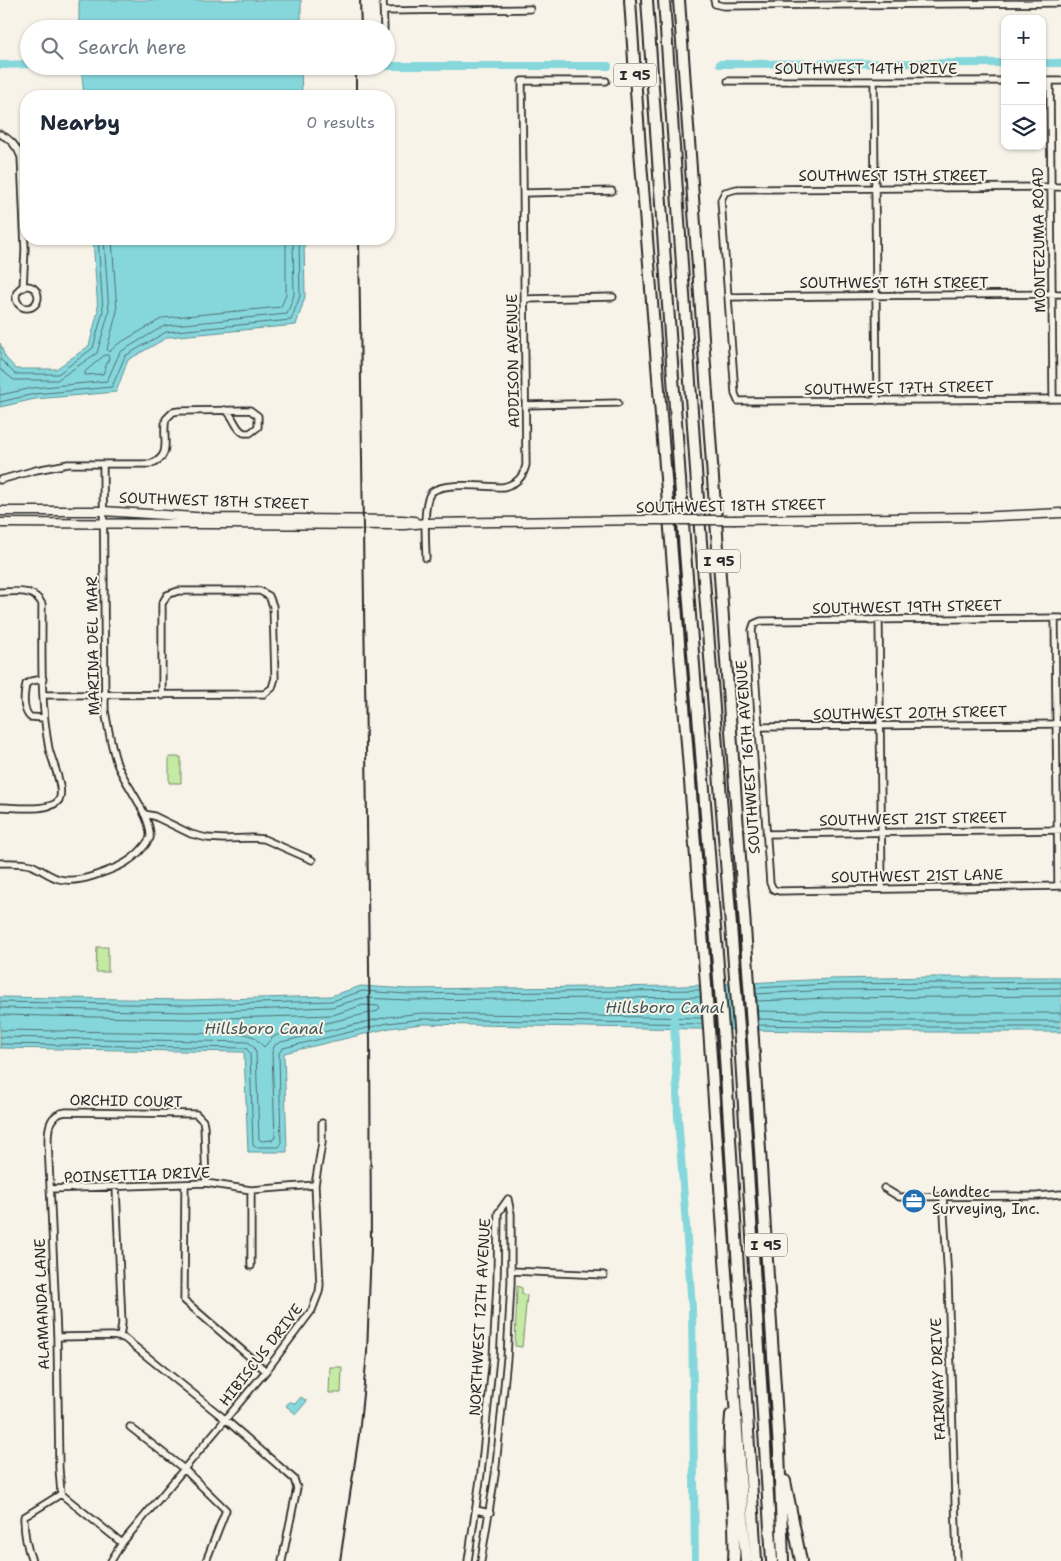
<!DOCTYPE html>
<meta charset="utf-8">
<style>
body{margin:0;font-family:"Shantell Sans",sans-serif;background:#f2f2f3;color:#1f2937}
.controls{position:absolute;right:15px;top:15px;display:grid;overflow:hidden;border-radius:10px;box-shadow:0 1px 4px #0004}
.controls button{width:45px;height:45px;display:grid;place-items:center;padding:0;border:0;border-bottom:1px solid #e0e1e3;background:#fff;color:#1f2937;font:25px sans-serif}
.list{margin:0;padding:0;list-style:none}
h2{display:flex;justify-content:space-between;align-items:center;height:65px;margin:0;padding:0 20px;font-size:21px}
h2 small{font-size:16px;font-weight:400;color:#747a83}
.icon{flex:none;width:28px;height:28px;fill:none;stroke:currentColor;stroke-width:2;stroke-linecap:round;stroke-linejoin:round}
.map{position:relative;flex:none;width:1061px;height:1561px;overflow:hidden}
.search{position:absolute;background:#fff;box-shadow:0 1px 4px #0004;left:20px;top:20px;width:375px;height:55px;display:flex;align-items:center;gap:12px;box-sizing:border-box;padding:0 18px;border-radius:28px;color:#747a83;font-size:19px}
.panel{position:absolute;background:#fff;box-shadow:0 1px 4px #0004;left:20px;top:90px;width:375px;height:155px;border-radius:20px}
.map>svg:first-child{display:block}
</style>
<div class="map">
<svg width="1061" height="1561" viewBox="0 0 1061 1561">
<rect width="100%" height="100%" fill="#f7f3e8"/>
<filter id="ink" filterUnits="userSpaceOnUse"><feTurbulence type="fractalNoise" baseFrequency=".02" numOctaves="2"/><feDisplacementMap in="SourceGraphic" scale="10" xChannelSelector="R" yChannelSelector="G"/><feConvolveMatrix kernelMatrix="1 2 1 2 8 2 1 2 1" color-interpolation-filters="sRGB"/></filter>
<g filter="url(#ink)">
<!-- green -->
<path fill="#c5eaa4" stroke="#788a68" d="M169,757H181V783H169Z
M97,947H108V972H96Z
M517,1286L522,1288V1294L527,1295L522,1347L515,1346Z
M330,1367H342L341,1393H329Z"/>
<!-- water -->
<path fill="#86d7dc" stroke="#629295" d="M79,0H301V29H79Z
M81,66H301L302,96H84Z
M93,239H304L305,297L296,325L168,337L128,360L116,392L35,399L0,407V343L5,357L16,369H56L89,346L98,311Z
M935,977H1061V1032H861L422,1024L390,1028L284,1053L287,1152H248L244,1052L0,1048V997L188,1000L331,996L361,986L408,989L683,986L830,979Z
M301,1397L307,1401L296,1414L286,1406L290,1401L295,1404Z"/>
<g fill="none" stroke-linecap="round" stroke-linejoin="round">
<!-- shore -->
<path stroke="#4f7072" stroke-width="1" d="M112,239L117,311L107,349L109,352L118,344L163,318L281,307L286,294V239
M105,355H108L109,358L103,374L85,375V372Z
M0,359L15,374H58L93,348L103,311L98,239
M0,369L14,380H57L97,353L109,312L104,239
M0,395L33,388L107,381L120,352L164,326L287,314L294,295L293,239
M0,402L34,394L112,387L125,356L166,332L291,320L300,296L299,239
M756,988L830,984L1061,982
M756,994L830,990L1061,988
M757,1001L830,998L1061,996
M0,1002L188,1005L332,1001L362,991L408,994L700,990
M0,1008L188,1012L332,1007L362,998L408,1000L701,997
M757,1011L861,1013H1061
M0,1015L189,1019L333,1015L363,1005L378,1006L380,1008L378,1011L279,1034L272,1038L264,1047L254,1037L245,1034L0,1030
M758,1019L861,1021H1061
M758,1025L861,1027H1061
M0,1037L248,1042L254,1047L256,1053L259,1139L261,1141L272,1140L275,1138L272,1052L275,1045L281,1042L387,1017L422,1013L702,1018
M0,1044L246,1048L250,1053L253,1145L255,1147H279L281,1144L279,1053L283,1048L388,1023L422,1019L702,1024"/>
<!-- canal -->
<path stroke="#86d7dc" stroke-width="8" d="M1042,63H1061
M720,64L1005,63
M0,65L29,64
M378,66H608
M674,1019L678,1116L692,1308L695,1561"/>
<defs>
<path id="street" d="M383,0L384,29
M714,0L715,4L723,6L1061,3
M384,11L530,9
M728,81H1005
M874,81L877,401
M1042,81H1061
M1050,81L1053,399
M0,134C11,139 17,146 21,157L25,249L23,288
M1061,187L737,189L725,192L721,200L735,394L738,401L1061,399
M524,193L612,191
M16 297a11 11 0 1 1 22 0a11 11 0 1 1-22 0Z
M728,297L1061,294
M525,299L613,297
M526,405L618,403
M0,480L36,470L68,464H150C174,457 161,436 166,419L173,412L179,411L250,410L258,416V427L250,433H244C234,428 235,416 225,410
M426,558C426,544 422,503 431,493C441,481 487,487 503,487C516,484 523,478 526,465L522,81H606
M0,592C15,592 34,588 42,604C42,652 40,701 49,749C52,761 65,789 59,800C51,812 14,807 0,807
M1055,618L1058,886
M1061,618L761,621L754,624L752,630L770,883L773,889L779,891L1061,886
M879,620L882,888
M43,679L31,681L26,684C24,695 22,709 30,717L44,718
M43,695L264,694L272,688L275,678L273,606L269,596L260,591H178L167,595L162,604V696
M759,727L1061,724
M144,814L154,816L191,834L207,838L224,839L252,838L264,839L312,860
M766,834L1061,830
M0,863C10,863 21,862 31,865C41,869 49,876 59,879C71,882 81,880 93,876C118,868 136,861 150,838C152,816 126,786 117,764C111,746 108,728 105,710L103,464
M185,1184L184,1300L266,1371
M116,1187L122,1323L120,1337
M884,1188L899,1197L1037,1196L1061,1194
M50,1189L206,1183L251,1190L315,1185
M251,1190V1266
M943,1197L948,1279L957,1561
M511,1271L604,1275
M57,1337L112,1336L124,1338L226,1420L294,1479L297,1488L282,1561
M130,1427L184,1469L226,1510L206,1561
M476,1510L490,1513
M122,1543L61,1494L59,1468L57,1337L48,1142C48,1128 49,1114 66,1112L196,1114L203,1121L204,1126L206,1183
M32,1561C26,1546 24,1533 24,1517L61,1494
M111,1561L122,1543L266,1371L312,1310L319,1292L320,1285L315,1185L322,1143V1123
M468,1561L481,1473L493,1357L497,1284L498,1213L508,1199
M481,1561L495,1475L507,1358L511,1283V1214L508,1199"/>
<path id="secondary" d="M0,511H103L210,518L402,520L414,521
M735,520L977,517L1061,513
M0,523L404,525L426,523L647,520"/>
<path id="highway" d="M630,0L640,150L705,971L746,1561
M647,0L685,552L724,1041L756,1561
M664,0L700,529L740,1041L772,1561
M679,0L753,1040L779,1450L783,1561
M731,1415C726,1463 737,1512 734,1561
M785,1481L801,1561"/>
</defs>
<!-- street casing -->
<use href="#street" stroke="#2b2b2b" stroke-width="9"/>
<!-- secondary casing -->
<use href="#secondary" stroke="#2b2b2b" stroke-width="11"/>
<!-- highway casing -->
<use href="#highway" stroke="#2b2b2b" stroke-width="14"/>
<!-- street -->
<use href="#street" stroke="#f7f3e8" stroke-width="5.5"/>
<!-- secondary -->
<use href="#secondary" stroke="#f7f3e8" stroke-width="8"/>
<!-- highway -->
<use href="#highway" stroke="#f7f3e8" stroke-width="10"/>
<!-- rail -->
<path stroke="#2b2b2b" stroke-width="2" d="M360,0L361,29
M356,66V96
M340,1561L359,1435L367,1353L371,1248L370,1040L359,239"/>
<defs>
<path id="secondary-bridge" d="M647,520H735"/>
</defs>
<!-- secondary-bridge casing -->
<use href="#secondary-bridge" stroke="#2b2b2b" stroke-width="11" stroke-linecap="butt"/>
<!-- secondary-bridge -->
<use href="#secondary-bridge" stroke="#f7f3e8" stroke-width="8"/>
</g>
</g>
<!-- icons -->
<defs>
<symbol id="office-disc" viewBox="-11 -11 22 22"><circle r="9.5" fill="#1f6fb2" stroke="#f7f3e8"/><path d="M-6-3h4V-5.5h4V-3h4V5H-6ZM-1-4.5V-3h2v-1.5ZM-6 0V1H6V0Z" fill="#fff"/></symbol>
</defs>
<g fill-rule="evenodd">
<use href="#office-disc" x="900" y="1187" width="28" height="28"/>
</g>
<g text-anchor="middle" stroke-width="4" stroke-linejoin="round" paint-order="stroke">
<!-- shield labels -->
<g fill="#f7f3e8" stroke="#686764" stroke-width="1">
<rect x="614" y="63.5" width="42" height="23" rx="4"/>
<rect x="698" y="549.5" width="42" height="23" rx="4"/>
<rect x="745" y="1233.5" width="42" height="23" rx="4"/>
</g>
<g font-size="14" font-weight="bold" fill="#2b2b2b">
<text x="635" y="80">I 95</text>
<text x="719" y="566">I 95</text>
<text x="766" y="1250">I 95</text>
</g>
<!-- street labels -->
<g font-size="15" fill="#2b2b2b" stroke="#f7f3e8">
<text x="866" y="74">SOUTHWEST 14TH DRIVE</text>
<text x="893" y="181">SOUTHWEST 15TH STREET</text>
<text transform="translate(1039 240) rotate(-91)" y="5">MONTEZUMA ROAD</text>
<text x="894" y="288">SOUTHWEST 16TH STREET</text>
<text transform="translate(513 361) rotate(-91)" y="5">ADDISON AVENUE</text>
<text transform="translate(899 388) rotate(-1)" y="5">SOUTHWEST 17TH STREET</text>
<text transform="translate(214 501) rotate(2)" y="5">SOUTHWEST 18TH STREET</text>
<text transform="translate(731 506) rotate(-1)" y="5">SOUTHWEST 18TH STREET</text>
<text transform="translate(907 607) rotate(-1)" y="5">SOUTHWEST 19TH STREET</text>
<text transform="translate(93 646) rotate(-91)" y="5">MARINA DEL MAR</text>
<text transform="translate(910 713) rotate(-1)" y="5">SOUTHWEST 20TH STREET</text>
<text transform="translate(748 757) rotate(-94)" y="5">SOUTHWEST 16TH AVENUE</text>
<text transform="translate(913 819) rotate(-1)" y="5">SOUTHWEST 21ST STREET</text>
<text transform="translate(917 876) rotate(-1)" y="5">SOUTHWEST 21ST LANE</text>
<text transform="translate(126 1101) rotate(1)" y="5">ORCHID COURT</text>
<text transform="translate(137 1175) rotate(-2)" y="5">POINSETTIA DRIVE</text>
<text transform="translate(42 1304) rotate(-92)" y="5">ALAMANDA LANE</text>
<text transform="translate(480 1317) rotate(-87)" y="5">NORTHWEST 12TH AVENUE</text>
<text transform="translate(261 1355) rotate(-52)" y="5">HIBISCUS DRIVE</text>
<text transform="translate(938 1379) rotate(-92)" y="5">FAIRWAY DRIVE</text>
</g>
<!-- poi labels -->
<g font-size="15" fill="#2b2b2b" stroke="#f7f3e8" text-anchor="start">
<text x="932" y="1197">Landtec<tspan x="932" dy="17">Surveying, Inc.</tspan></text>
</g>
<!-- water labels -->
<g font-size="16" font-style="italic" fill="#425657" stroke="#f7f3e8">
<text x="665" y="1013">Hillsboro Canal</text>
<text x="264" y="1034">Hillsboro Canal</text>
</g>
</g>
</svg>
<div class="controls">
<button>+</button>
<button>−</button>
<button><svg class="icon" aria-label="layers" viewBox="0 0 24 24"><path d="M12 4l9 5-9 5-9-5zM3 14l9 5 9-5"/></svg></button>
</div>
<div class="search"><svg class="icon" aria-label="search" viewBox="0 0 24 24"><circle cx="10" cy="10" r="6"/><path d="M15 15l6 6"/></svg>Search here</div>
<section class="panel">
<h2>Nearby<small>0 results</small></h2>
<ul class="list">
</ul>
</section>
</div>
